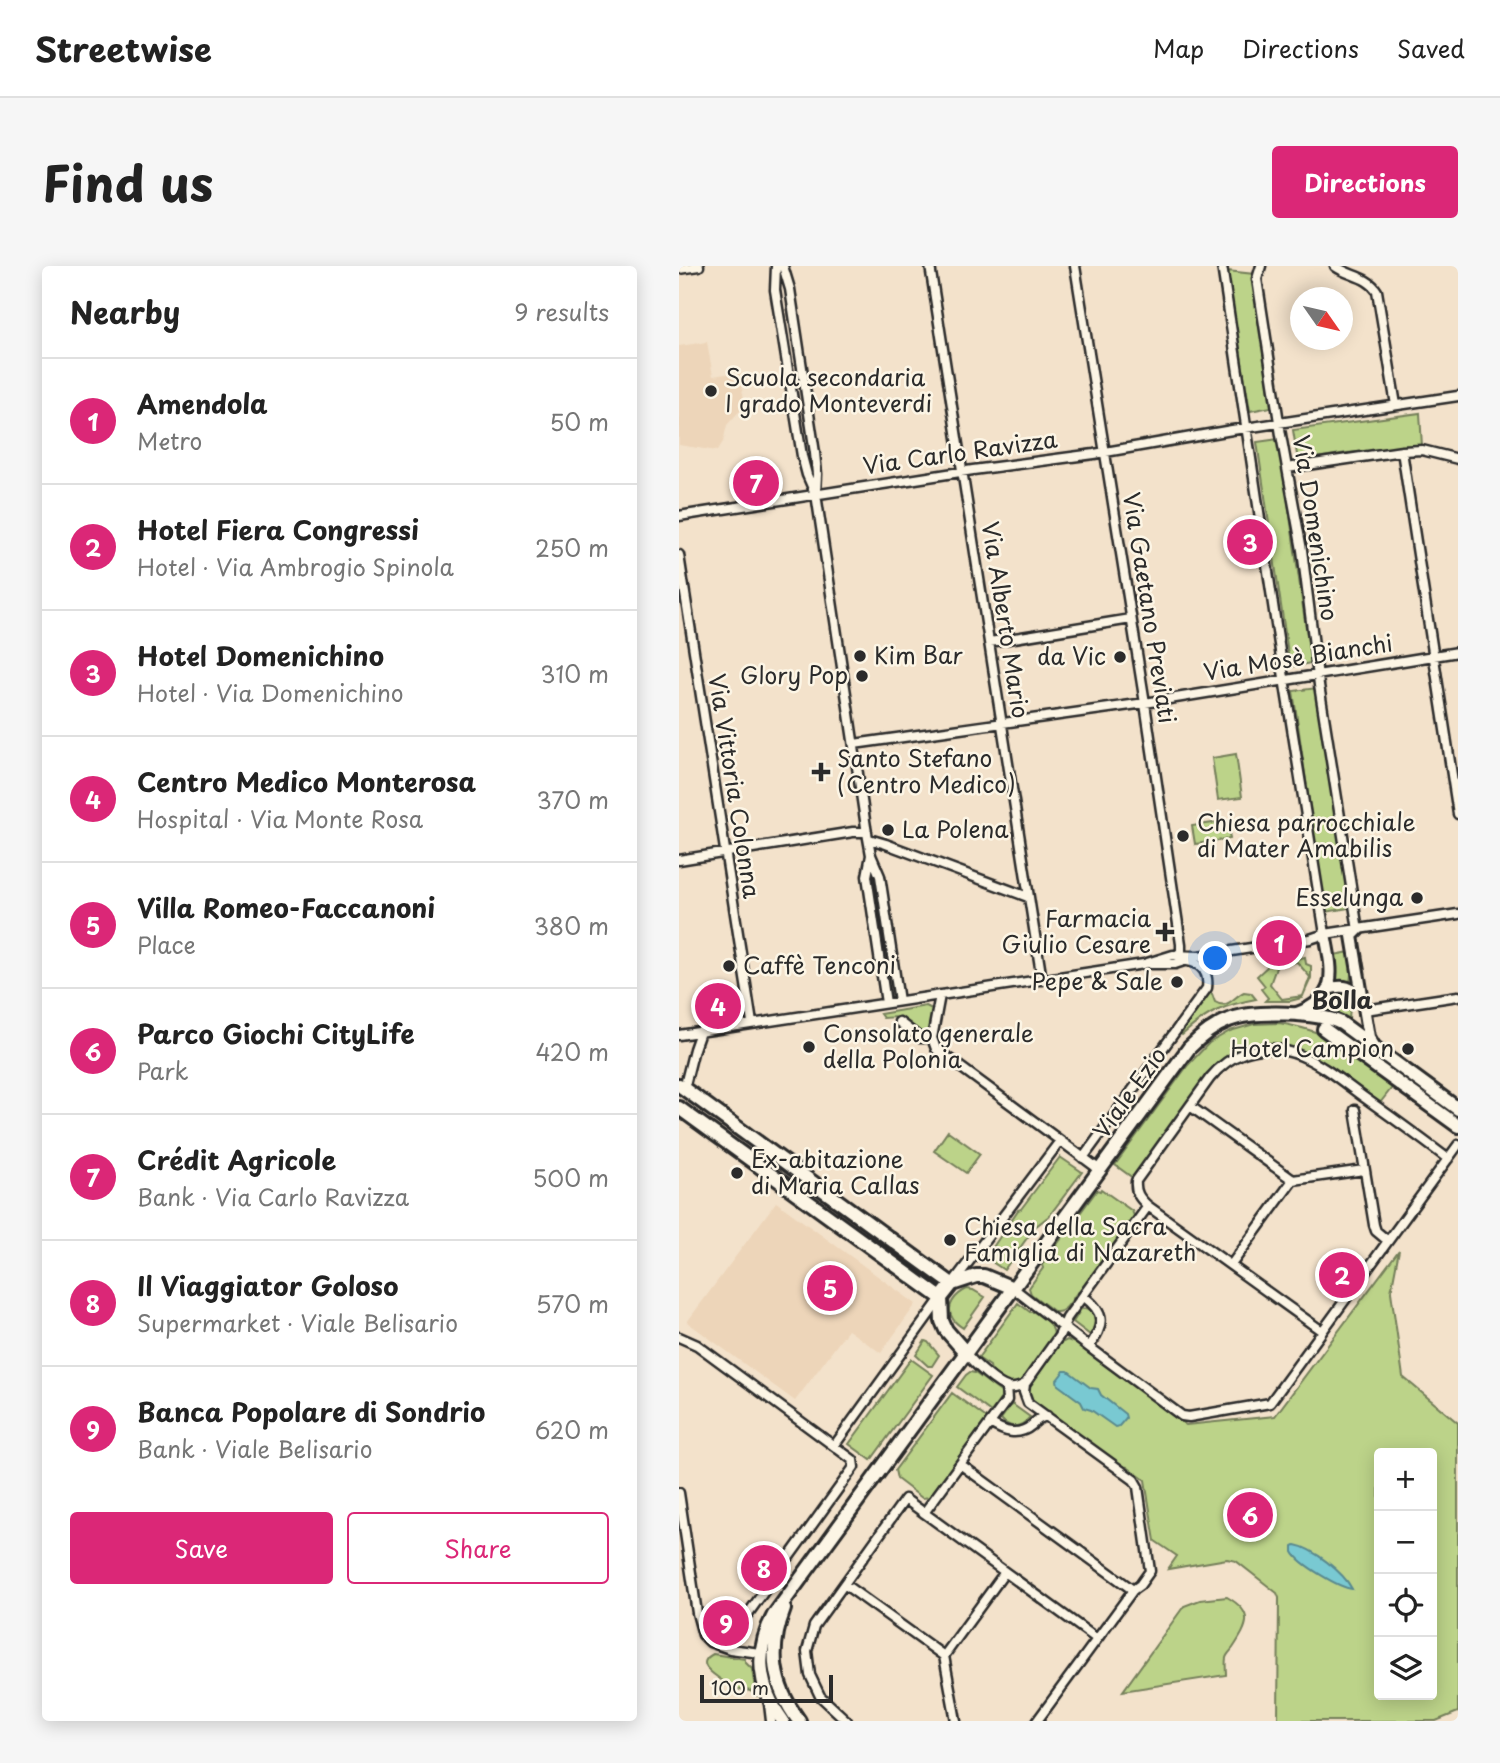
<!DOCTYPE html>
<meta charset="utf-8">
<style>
body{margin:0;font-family:"Playpen Sans",sans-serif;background:#f6f6f6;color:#222}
.controls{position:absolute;right:21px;bottom:21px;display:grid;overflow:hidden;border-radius:7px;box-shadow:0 4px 18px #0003}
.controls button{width:63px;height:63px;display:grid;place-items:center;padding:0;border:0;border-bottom:2px solid #e0e0e0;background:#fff;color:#222;font:35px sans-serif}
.compass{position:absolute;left:611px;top:21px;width:63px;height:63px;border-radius:50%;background:#fff;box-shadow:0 4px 18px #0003;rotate:124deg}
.scale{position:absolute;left:21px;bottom:18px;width:133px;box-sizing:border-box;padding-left:7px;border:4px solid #2b2b2b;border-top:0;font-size:19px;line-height:24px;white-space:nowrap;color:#2b2b2b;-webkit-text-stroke:5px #fcf5e5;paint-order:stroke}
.you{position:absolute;left:537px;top:693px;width:24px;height:24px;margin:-18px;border:5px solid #fff;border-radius:50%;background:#1a73e8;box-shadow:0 0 0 10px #1a73e833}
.badge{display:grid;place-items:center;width:46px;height:46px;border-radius:50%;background:#db2777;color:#fff;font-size:23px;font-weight:700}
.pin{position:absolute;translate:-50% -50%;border:4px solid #fff;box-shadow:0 2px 7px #0006}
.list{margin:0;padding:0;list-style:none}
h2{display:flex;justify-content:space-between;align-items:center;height:91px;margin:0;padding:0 28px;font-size:30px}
h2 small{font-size:23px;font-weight:400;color:#767676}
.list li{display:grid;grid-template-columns:46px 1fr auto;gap:21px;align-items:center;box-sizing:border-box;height:126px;padding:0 28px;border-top:2px solid #e0e0e0}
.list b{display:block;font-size:26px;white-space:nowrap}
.list p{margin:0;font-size:23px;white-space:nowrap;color:#767676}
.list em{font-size:23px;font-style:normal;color:#767676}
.actions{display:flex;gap:14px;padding:21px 28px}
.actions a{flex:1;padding:16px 0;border:2px solid #db2777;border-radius:7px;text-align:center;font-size:24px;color:#db2777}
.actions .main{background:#db2777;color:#fff}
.icon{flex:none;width:38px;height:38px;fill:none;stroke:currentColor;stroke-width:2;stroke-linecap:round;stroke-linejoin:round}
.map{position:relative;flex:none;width:779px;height:1455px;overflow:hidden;border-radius:7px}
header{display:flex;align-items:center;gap:42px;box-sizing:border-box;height:98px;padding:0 35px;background:#fff;border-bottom:2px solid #e0e0e0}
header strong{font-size:33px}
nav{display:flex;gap:38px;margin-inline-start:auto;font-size:24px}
.intro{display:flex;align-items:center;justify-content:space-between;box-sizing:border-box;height:168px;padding:0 42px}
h1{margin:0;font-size:49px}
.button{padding:18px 32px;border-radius:7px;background:#db2777;color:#fff;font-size:24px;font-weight:700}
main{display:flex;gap:42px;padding:0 42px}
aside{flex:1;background:#fff;border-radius:7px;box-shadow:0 4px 18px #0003}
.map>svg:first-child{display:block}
</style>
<header>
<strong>Streetwise</strong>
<nav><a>Map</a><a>Directions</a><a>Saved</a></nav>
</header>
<div class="intro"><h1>Find us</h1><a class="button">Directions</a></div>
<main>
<aside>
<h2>Nearby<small>9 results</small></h2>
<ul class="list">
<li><span class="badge">1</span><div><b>Amendola</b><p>Metro</p></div><em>50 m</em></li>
<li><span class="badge">2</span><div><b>Hotel Fiera Congressi</b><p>Hotel · Via Ambrogio Spinola</p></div><em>250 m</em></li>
<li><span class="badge">3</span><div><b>Hotel Domenichino</b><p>Hotel · Via Domenichino</p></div><em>310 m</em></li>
<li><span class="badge">4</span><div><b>Centro Medico Monterosa</b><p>Hospital · Via Monte Rosa</p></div><em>370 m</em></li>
<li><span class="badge">5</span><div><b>Villa Romeo-Faccanoni</b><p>Place</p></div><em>380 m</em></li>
<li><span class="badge">6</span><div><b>Parco Giochi CityLife</b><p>Park</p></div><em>420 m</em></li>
<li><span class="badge">7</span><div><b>Crédit Agricole</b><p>Bank · Via Carlo Ravizza</p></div><em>500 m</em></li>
<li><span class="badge">8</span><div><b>Il Viaggiator Goloso</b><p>Supermarket · Viale Belisario</p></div><em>570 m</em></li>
<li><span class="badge">9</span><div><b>Banca Popolare di Sondrio</b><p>Bank · Viale Belisario</p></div><em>620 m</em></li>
</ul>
<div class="actions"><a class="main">Save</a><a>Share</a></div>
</aside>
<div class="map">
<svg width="779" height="1455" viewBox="0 0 779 1455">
<rect width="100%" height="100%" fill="#f3e2cb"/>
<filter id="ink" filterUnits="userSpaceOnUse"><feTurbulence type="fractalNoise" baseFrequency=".0143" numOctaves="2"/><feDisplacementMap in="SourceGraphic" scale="14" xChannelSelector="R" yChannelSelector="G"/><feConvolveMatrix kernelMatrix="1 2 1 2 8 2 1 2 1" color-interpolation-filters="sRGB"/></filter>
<g filter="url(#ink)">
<!-- built -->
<path fill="#edd5b9" d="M28,76L34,110L60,106L66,139L48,159L44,176L38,185L0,179V80Z
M97,936L237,1038L202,1087L169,1064L116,1135L8,1056Z"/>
<!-- green -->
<path fill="#bcd389" stroke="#747f5a" stroke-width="2" fill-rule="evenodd" d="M548,5L575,8L592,141L571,145Z
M741,147L743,180L668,187L619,195L614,164Z
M600,173L632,397L611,401L578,176Z
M638,422L670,642L646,646L614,425Z
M557,488L563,531L539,534L533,492Z
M548,555L551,573L516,578L513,560Z
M671,686L673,703L671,716L665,714L657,715L658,709L655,689Z
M626,691L627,698L632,700V712L623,732L611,735H586L589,732L582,723L586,720L578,710L590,699ZM618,696L631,711L624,730L603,733L591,718L598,699Z
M530,726L533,728L536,736C549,744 554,731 565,726L572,727L577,733C544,739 528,747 503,769L502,768Z
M657,726C674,725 671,740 670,753L644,747L646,739Z
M247,740L253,743L254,747L248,769H243L218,751L204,752L201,748Z
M600,757C618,760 655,768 665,786L715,819L701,837C662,810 607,757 556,784C550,788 544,793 538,797L454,912L436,899L509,799L530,777L551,765L575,758Z
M269,865L301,888L287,907L255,885Z
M381,891L403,906L370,950L356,961L325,1004L310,994L308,990L339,944L342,943Z
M422,923L453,945L455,950L401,1025L398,1027C392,1034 387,1047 376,1046L352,1028L350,1022L364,1002L363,999L418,924L421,925Z
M720,984L712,1026L724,1111L779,1157V1446L757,1455H599L600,1332L598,1327L557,1295L548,1293L489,1303L498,1290L476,1275L466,1214L448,1201L446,1204L352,1135L348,1129V1120L380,1078L388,1074L396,1077L488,1143L487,1145L507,1159L596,1150ZM700,1187H753V1429H700Z
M288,1023L294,1024L306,1031L284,1062C280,1059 276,1057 274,1053C265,1041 277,1028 288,1023Z
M339,1037L351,1046H355C364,1053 376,1058 375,1072C368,1082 348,1117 337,1118C328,1119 319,1110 312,1105L311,1100L299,1092Z
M408,1042L415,1047C416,1056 416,1062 411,1069L394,1056L402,1043Z
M246,1075L249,1076L260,1089L253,1100H249L237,1089Z
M232,1093L254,1109L192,1194L170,1178Z
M291,1106L296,1107L323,1127L322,1132L312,1146L278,1121L287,1109Z
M273,1127L309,1153L252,1231L243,1232L218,1213L216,1204Z
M333,1138L351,1151C342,1162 331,1164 322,1153Z
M548,1331C576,1347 569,1359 554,1382C552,1385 548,1388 547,1392C546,1397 547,1404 547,1409L444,1425L505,1340L521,1334Z
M34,1388L66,1393V1396L73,1403L77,1429C70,1422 65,1425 56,1423C51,1421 46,1416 41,1413C31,1406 17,1397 34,1388Z"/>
<!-- water -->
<path fill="#79c9d2" stroke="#5a8a8f" stroke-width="2" d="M385,1105H389L412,1122L419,1123L422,1129L446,1148L447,1152L440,1160L436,1161L412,1144L405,1142L402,1136L379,1119L378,1114Z
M616,1279C634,1282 665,1307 673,1323C661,1322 620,1298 614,1286C614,1284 614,1282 614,1280Z"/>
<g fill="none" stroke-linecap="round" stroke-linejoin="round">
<defs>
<path id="minor" d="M97,0L96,24L123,190L128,209L135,225
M104,0L111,23L136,187L138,208L137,228L187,561L192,589L201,610L220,735
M251,0L363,714
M396,0L465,431L502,678V686L499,688
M543,0L607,425L646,668
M582,0L578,13L602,169L623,284L640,419L679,664
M656,0C669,10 689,10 698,25L717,139
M0,3L20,0
M723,185L779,548
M608,202L723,185L743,184L779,193
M0,250L294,204L415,188L553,164L779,130
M0,289L73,757
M311,376L452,353
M175,478L466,437L779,386
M190,573L207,578L349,631
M192,589L188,610L207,737
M0,594L174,566H188
M472,698H496L520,690L631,673L646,668L779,648
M261,729L253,772L257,783L421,904
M686,744L779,730
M220,756L241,772H253
M0,769L465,698L494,689L520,690
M5,823L15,783L21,766
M511,840L614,914
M676,844L695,959L697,965L709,975
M404,892L528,722C530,707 523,697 508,695
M552,999L614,914L685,904
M273,1018L381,875
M334,1022L410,1081L503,1150L510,1151L591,1137L779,879
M404,1030C427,1047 426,1059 410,1081
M643,1065L469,940C460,932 456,926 457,915L531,812C541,800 551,792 565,787C612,770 650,806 686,832C714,852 742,872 769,893
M0,1071L18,1079L174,1194L175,1201L58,1363L52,1372L51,1383
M287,1087C294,1097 318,1119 330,1122C336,1123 341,1121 346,1118
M311,1157C325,1166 339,1171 353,1159C358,1154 360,1152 368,1150
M155,1180L262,1032
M281,1198L454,1324
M0,1227L18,1347L24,1369L31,1376L51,1383L81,1387
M245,1247L328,1134L327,1121
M165,1318L265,1390
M90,1438L92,1455
M168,1455L141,1430L131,1409L128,1385L135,1360L226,1233L418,1373
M277,1455L265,1390L326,1306
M358,1455L454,1324L461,1319L471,1305L459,1221L455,1214L349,1137L345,1126L346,1118L380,1070L388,1052L469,940"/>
<path id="tertiary" d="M679,664L673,670L690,771L697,783
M649,723C665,718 672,721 684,733
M618,747C661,731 653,705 646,668"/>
<path id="secondary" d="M645,763L779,860
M0,819L273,1018
M0,842L262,1032
M287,1087L267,1064L263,1055L262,1032L273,1018L297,1010H305L334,1022
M105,1343C89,1384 93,1419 120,1455
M104,1455C79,1422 75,1385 95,1349L510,782C522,770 534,760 550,754C574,744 639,746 662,757L779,843"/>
</defs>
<!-- minor casing -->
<use href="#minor" stroke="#2b2b2b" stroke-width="13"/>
<!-- tertiary casing -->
<use href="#tertiary" stroke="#2b2b2b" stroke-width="16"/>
<!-- secondary casing -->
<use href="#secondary" stroke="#2b2b2b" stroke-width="18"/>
<!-- minor -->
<use href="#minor" stroke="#fcf5e5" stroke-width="8"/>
<!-- tertiary -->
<use href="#tertiary" stroke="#fcf5e5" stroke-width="10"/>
<!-- secondary -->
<use href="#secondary" stroke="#fcf5e5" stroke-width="12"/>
</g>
</g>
<!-- markers -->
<g fill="#2b2b2b" stroke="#fcf5e5" stroke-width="2.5">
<circle cx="32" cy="125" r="7"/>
<circle cx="181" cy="390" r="7"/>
<circle cx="441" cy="391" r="7"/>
<circle cx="183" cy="410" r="7"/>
<path d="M138.5 495.5h7v7h7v7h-7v7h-7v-7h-7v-7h7z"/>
<circle cx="209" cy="564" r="7"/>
<circle cx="504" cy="570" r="7"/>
<circle cx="738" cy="632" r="7"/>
<path d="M482.5 655.5h7v7h7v7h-7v7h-7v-7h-7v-7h7z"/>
<circle cx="50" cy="700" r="7"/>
<circle cx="498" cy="716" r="7"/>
<circle cx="130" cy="781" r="7"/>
<circle cx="729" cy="783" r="7"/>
<circle cx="58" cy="907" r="7"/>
<circle cx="271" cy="974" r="7"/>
</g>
<g text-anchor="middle" stroke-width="5" stroke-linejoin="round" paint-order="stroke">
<!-- poi labels -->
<g font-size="23" fill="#2b2b2b" stroke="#fcf5e5" text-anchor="start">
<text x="46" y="120">Scuola secondaria<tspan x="46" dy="26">I grado Monteverdi</tspan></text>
<text x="195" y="398">Kim Bar</text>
<text x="427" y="399" text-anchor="end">da Vic</text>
<text x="169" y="418" text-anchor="end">Glory Pop</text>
<text x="158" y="501">Santo Stefano<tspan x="158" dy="26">(Centro Medico)</tspan></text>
<text x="518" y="565">Chiesa parrocchiale<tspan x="518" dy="26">di Mater Amabilis</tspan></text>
<text x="223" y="572">La Polena</text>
<text x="724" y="640" text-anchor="end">Esselunga</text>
<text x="472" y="661" text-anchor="end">Farmacia<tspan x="472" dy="26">Giulio Cesare</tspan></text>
<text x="64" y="708">Caffè Tenconi</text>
<text x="484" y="724" text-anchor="end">Pepe &amp; Sale</text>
<text x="144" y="776">Consolato generale<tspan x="144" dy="26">della Polonia</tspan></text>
<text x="715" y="791" text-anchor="end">Hotel Campion</text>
<text x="72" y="902">Ex-abitazione<tspan x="72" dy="26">di Maria Callas</tspan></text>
<text x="285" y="969">Chiesa della Sacra<tspan x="285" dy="26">Famiglia di Nazareth</tspan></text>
</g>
<!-- street labels -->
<g font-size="23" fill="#2b2b2b" stroke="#fcf5e5">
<text transform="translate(281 187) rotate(-8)" y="8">Via Carlo Ravizza</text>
<text transform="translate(636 262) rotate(81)" y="8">Via Domenichino</text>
<text transform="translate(470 342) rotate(81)" y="8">Via Gaetano Previati</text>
<text transform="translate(326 354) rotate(81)" y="8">Via Alberto Mario</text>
<text transform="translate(619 392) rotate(-9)" y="8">Via Mosè Bianchi</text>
<text transform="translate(55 520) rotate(81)" y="8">Via Vittoria Colonna</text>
<text transform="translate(451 827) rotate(-54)" y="8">Viale Ezio</text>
</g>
<!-- neighbourhood labels -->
<g font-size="24" font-weight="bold" fill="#2b2b2b" stroke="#fcf5e5">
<text x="663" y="743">Bolla</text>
</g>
</g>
</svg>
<div class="controls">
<button>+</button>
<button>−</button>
<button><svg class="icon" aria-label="locate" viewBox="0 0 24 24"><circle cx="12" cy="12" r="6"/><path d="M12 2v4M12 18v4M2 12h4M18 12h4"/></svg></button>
<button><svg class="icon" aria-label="layers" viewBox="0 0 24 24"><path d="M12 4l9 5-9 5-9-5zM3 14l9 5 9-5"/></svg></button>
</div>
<svg class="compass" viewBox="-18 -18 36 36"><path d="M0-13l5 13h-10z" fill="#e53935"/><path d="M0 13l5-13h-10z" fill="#767676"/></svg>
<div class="scale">100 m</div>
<div class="you"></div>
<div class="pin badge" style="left:600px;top:677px">1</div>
<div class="pin badge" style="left:663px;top:1009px">2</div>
<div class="pin badge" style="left:571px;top:276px">3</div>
<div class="pin badge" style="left:39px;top:740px">4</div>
<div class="pin badge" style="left:151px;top:1022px">5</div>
<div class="pin badge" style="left:571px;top:1249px">6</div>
<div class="pin badge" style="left:77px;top:217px">7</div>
<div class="pin badge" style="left:85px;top:1302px">8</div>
<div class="pin badge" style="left:47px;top:1357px">9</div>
</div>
</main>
